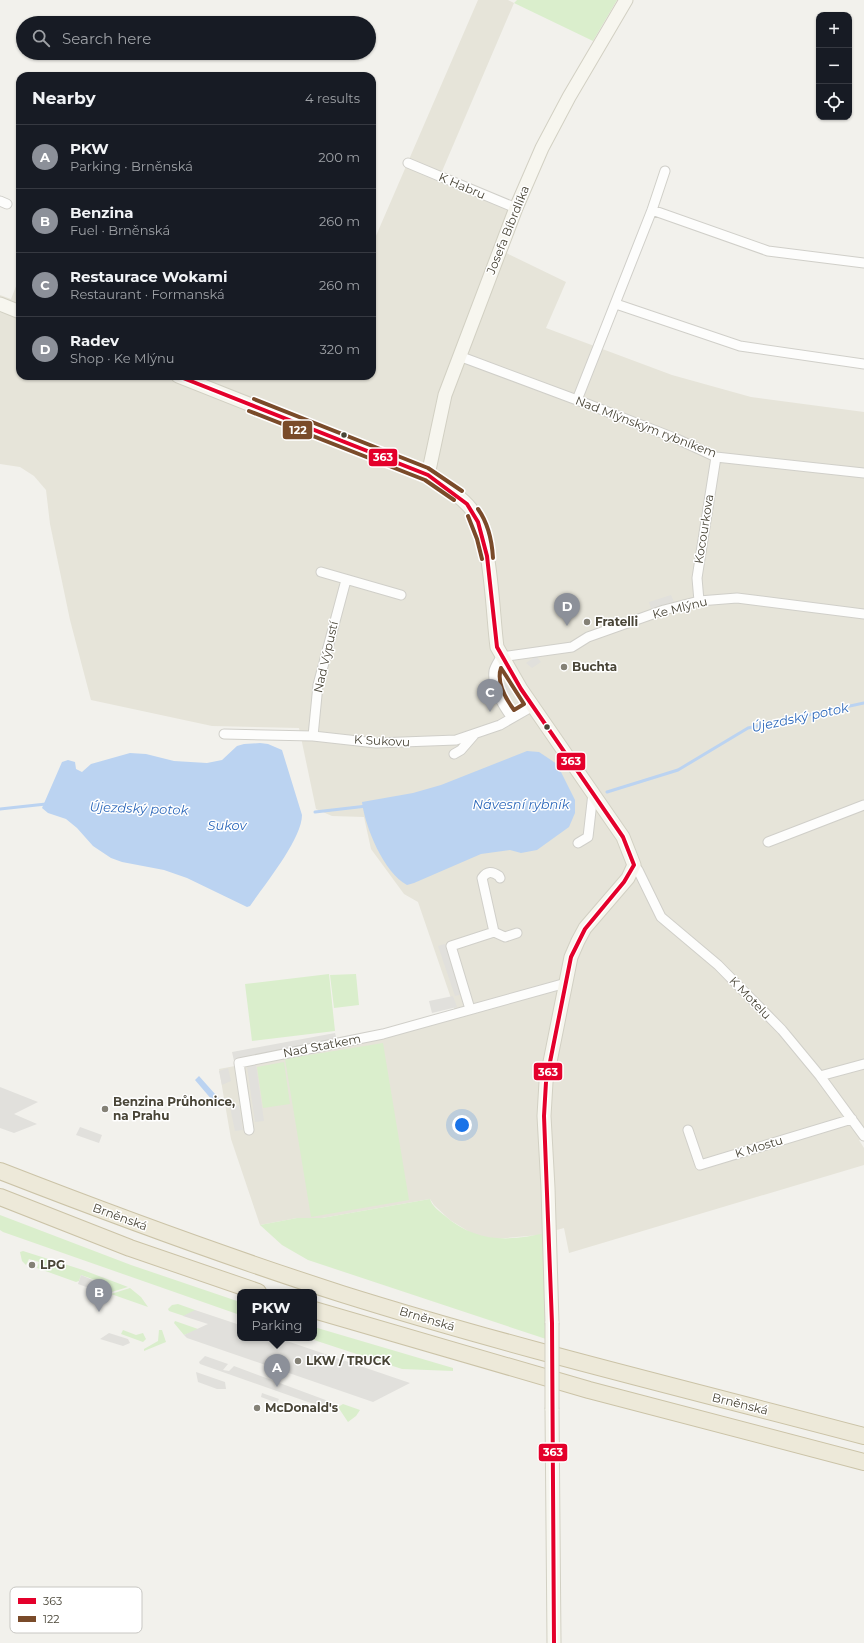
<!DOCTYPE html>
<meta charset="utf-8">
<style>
body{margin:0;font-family:Montserrat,sans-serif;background:#20242c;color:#f1f3f6}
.controls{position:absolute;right:12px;top:12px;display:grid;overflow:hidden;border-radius:8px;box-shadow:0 1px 3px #0004}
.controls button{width:36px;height:36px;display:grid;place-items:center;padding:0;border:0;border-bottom:1px solid #363941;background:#171b24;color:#f1f3f6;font:20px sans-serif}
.you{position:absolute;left:462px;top:1125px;width:14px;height:14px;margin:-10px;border:3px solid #fff;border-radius:50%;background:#1a73e8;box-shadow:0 0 0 6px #1a73e833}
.badge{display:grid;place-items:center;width:26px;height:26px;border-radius:50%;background:#8c9099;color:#fff;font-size:13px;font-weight:700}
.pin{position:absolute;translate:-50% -33px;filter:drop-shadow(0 1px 2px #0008)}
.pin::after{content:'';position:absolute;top:21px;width:14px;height:12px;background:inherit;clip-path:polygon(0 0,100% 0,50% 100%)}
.popup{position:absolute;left:237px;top:1289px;width:80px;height:52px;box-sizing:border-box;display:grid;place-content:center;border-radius:8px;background:#171b24;filter:drop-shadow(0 1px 3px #0005);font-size:13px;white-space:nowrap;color:#9ea1a6}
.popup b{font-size:15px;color:#f1f3f6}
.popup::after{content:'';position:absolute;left:50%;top:100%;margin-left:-8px;border:8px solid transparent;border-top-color:#171b24}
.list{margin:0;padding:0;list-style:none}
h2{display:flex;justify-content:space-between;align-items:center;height:52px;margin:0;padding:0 16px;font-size:17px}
h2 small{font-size:13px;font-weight:400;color:#9ea1a6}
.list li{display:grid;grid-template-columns:26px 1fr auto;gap:12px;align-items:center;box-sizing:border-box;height:64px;padding:0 16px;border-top:1px solid #363941}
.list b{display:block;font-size:15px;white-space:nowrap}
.list p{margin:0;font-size:13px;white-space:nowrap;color:#9ea1a6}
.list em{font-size:13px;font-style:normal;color:#9ea1a6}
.icon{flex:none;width:22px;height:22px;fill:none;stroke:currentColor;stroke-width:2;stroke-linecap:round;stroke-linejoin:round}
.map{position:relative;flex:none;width:864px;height:1643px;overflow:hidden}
.search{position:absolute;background:#171b24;box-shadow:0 1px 3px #0004;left:16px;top:16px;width:360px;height:44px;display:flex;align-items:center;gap:10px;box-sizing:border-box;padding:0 14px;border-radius:22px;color:#9ea1a6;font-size:15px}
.panel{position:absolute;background:#171b24;box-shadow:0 1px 3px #0004;left:16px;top:72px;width:360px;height:308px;border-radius:12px}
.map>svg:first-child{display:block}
</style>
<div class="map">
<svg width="864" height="1643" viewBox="0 0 864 1643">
<rect width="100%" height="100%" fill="#f2f1ec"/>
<!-- residential -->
<path fill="#e6e4d9" d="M478,0H508L514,3L440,176L516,208L500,250L566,282L546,328L672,375L751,397L864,412V1138L859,1140L864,1148V1165L569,1253L564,1228L539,1235L495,1239L485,1238L471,1233L450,1220L434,1205L430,1199L322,1218H297L260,1225L231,1139L219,1069L382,1038L456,1017L453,1004L418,902L404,894L371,849L364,817L332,816L316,809L299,728L212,726L91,700L70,620L50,524L46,490L34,476L20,467L0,464V295L11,299L20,276V376H372V245Z"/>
<!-- green -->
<path fill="#daeecc" d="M517,0H617L593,41L514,3Z
M329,974L335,1031L252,1041L245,984Z
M356,974L359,1005L334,1008L330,975Z
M383,1043L409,1200L311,1217L285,1059Z
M284,1062L290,1104L263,1108L257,1067Z
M430,1199C432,1206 439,1211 444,1215C474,1242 508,1242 545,1233L546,1339L308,1260L282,1245L260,1225L297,1218H322Z
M0,1215L131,1265L240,1302V1315L3,1232L0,1230Z
M23,1251L83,1270L128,1287L105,1294L104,1291L106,1284L81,1275L79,1281L76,1282L37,1268L39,1262L29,1259L26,1265L22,1261L20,1252Z
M130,1288L141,1297L148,1307L111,1294Z
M178,1304L195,1310V1311L184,1316L169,1311L168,1309L172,1305Z
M175,1321L198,1329V1330L184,1335L174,1323Z
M314,1327L453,1368V1371L402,1369L308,1338H314Z
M123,1330L136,1335L143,1333L146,1339L143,1342L121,1334Z
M159,1330H162L166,1342L144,1351V1349L158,1341Z
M343,1404L360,1410L356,1416L348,1422L338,1407Z"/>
<!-- parking -->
<path fill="#e1e0dc" d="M671,595L674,602L651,609L649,602Z
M536,656L541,662L532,668L526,663Z
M497,676L502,678L512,694L509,697L502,696Z
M445,944L462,994L455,996L438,946Z
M453,996L457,1007L432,1013L429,1001Z
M335,1033L337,1040L234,1061L232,1052Z
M256,1065L264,1121L255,1122L247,1067Z
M228,1068L231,1081L222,1085L219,1071Z
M0,1087L38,1102L14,1114L37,1124L14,1133L0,1128Z
M239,1105L243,1130L235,1131L230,1107Z
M80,1127L102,1135L99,1143L76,1135Z
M81,1275L95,1281L92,1289L78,1284Z
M195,1310L240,1325V1338H278L410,1383L373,1402L187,1338L184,1335L208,1324L183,1316Z
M109,1333L128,1339L130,1343L123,1346L100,1339Z
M205,1356L228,1364L223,1370L229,1371L234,1366L331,1402L325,1408L200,1364L199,1362Z
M196,1372L225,1382L226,1389H217L198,1382Z
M262,1393L279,1399L277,1403L261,1397Z"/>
<!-- water -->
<path fill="#bbd3f1" d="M260,743L268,744L282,750L302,815C302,839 265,884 250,906L247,907L187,878L164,870L122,862L111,858L93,846L77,828L66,819L48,813L42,808L62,762L68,760L75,762L76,769L82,772L91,764L130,753L146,754L174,761L207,763L222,760L237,746L244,744Z
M527,751L539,752L557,764L575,800V813L569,827L537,850L521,853L510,850L481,854L414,883L407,885C384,873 365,827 362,802L413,793L441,785Z
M199,1076L223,1103L218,1107L195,1080Z"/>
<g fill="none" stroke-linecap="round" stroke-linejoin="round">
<!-- stream -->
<path stroke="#bbd3f1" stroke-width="3" d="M607,792L678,770L748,728L864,703
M0,809L46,804
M315,812L367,806"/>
<defs>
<path id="street" d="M408,163L516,208
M0,201L7,204
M652,210L768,251L864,263
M616,304L740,346L864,364
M459,356L577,400L677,439L716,457L864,473
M577,400L652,210L665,171
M321,572L401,595
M699,601L697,578L716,457
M512,718C503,706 492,687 494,671C495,666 499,661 501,657L572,647L588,637L664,610L699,601L737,598L864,614
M224,734L313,736L376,743L456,740L500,725L533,706
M313,736L318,685L346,580
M454,754L461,750L474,735
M768,842L864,805
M578,843L588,837L593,793
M634,865L638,870L661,917L718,965L782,1030L820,1076L864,1136
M494,932L482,878C487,871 492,871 499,876L500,878
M470,1009L451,946L494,932L505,937L517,933
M820,1076L864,1064
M249,1130L239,1063L383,1034L566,983
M688,1130L700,1165L852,1119"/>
<path id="secondary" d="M0,304L20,312
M178,376L428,475C442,485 460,495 471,509C492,538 492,610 497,647L521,689L623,837L634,865L628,878L585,928L578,941L571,957L546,1082L544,1116L548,1188L552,1323
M428,475L445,395L516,208L542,148L569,97L626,0
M552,1409L554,1643"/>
<path id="highway" d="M0,1171C113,1215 227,1257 342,1294C514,1348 690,1390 864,1436
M0,1197L130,1248L258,1292
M314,1310L589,1390L864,1462"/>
</defs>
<!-- street casing -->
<use href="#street" stroke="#d0cfc9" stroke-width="11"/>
<!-- secondary casing -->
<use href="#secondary" stroke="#d2d0c3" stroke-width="15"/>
<!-- highway casing -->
<use href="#highway" stroke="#cbc3a7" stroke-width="18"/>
<!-- street -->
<use href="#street" stroke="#fdfdfc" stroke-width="9"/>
<!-- secondary -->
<use href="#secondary" stroke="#f7f6ef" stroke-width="13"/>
<!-- highway -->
<use href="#highway" stroke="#ede9d9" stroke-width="16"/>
<defs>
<path id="secondary-bridge" d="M552,1323V1409"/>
</defs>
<!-- secondary-bridge casing -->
<use href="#secondary-bridge" stroke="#d2d0c3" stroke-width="15" stroke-linecap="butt"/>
<!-- secondary-bridge -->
<use href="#secondary-bridge" stroke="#f7f6ef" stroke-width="13"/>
<defs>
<path id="bus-1" d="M178,376L428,475L467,504L478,522L487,556L497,647L521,689L623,837L634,865L624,882L585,929L571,957L546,1082L544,1116L552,1323L554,1643"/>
<path id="bus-2" d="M254,399L428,468L462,491
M249,411L425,480L454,500
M478,509C488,523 492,541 493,558
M468,516L477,539L482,559
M501,668L524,704L514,710C506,699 496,682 501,668Z"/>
</defs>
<!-- bus-1 casing -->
<use href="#bus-1" stroke="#fff" stroke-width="7"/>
<!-- bus-2 casing -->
<use href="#bus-2" stroke="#fff" stroke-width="7"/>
<!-- bus-1 -->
<use href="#bus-1" stroke="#e4002b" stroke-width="4"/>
<!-- bus-2 -->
<use href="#bus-2" stroke="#7a4b2a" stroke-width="4"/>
</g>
<!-- markers -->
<g fill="#494537" stroke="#fff" stroke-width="1.5">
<circle cx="344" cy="435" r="3.5"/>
<circle cx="547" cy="727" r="3.5"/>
</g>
<g fill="#848176" stroke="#fff" stroke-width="1.5">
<circle cx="587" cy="622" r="4"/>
<circle cx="564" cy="667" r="4"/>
<circle cx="105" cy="1109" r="4"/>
<circle cx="32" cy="1265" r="4"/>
<circle cx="298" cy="1361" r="4"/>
<circle cx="257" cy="1408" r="4"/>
</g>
<g text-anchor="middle" stroke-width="3" stroke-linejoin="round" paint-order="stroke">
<!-- street labels -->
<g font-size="12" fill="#494537" stroke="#fff">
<text transform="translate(462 186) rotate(23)" y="4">K Habru</text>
<text transform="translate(508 230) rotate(-68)" y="4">Josefa Bíbrdlíka</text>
<text transform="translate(646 427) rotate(21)" y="4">Nad Mlýnským rybníkem</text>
<text transform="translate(704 529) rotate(-81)" y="4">Kocourkova</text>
<text transform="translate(680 608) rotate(-14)" y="4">Ke Mlýnu</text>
<text transform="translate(326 657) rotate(-77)" y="4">Nad Výpustí</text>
<text transform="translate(382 741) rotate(3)" y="4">K Sukovu</text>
<text transform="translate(750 998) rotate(46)" y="4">K Motelu</text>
<text transform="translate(322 1046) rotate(-11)" y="4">Nad Statkem</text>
<text transform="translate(759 1147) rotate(-17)" y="4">K Mostu</text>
<text transform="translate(120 1217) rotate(20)" y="4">Brněnská</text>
<text transform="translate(427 1319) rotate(17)" y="4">Brněnská</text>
<text transform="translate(740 1404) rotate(14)" y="4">Brněnská</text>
</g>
<!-- poi labels -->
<g font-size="12" font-weight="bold" fill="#494537" stroke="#fff" text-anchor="start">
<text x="595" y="626">Fratelli</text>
<text x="572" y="671">Buchta</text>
<text x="113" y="1106">Benzina Průhonice,<tspan x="113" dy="14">na Prahu</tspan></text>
<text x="40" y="1269">LPG</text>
<text x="306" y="1365">LKW / TRUCK</text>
<text x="265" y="1412">McDonald's</text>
</g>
<!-- water labels -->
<g font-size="13" font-style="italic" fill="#2b67ba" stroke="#fff">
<text transform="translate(800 717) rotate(-12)" y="5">Újezdský potok</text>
<text x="521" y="809">Návesní rybník</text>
<text transform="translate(139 808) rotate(2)" y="5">Újezdský potok</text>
<text x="227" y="830">Sukov</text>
</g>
</g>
<!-- legend -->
<rect x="10" y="1587" width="132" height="46" rx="6" fill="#fff" stroke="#c8c7c3" stroke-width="1"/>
<rect x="18" y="1598" width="18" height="6" fill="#e4002b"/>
<rect x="18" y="1616" width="18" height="6" fill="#7a4b2a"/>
<g font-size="11" fill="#494537">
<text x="43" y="1605">363</text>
<text x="43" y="1623">122</text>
</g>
<g stroke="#fff" stroke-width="1.5">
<rect x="282" y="420" width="31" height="20" rx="4" fill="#7a4b2a"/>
<rect x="368" y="448" width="30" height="19" rx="4" fill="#e4002b"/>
<rect x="556" y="752" width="30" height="19" rx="4" fill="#e4002b"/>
<rect x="533" y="1062" width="30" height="19" rx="4" fill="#e4002b"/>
<rect x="538" y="1443" width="30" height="19" rx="4" fill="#e4002b"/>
</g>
<g font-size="11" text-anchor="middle" font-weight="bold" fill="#fff">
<text x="298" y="434">122</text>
<text x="383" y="461">363</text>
<text x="571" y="765">363</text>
<text x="548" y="1076">363</text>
<text x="553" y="1456">363</text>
</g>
</svg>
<div class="controls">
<button>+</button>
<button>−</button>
<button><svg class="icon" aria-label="locate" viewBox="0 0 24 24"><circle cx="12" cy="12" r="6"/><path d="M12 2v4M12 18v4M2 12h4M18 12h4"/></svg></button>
</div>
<div class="you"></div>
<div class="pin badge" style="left:277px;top:1387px">A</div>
<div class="popup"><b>PKW</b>Parking</div>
<div class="pin badge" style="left:99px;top:1312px">B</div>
<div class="pin badge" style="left:490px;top:712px">C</div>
<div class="pin badge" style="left:567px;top:626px">D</div>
<div class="search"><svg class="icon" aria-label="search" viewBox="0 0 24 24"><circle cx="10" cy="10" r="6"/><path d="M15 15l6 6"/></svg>Search here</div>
<section class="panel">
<h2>Nearby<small>4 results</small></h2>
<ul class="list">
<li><span class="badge">A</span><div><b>PKW</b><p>Parking · Brněnská</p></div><em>200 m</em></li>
<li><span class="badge">B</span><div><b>Benzina</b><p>Fuel · Brněnská</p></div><em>260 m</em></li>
<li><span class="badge">C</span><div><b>Restaurace Wokami</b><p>Restaurant · Formanská</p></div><em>260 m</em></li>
<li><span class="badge">D</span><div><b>Radev</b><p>Shop · Ke Mlýnu</p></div><em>320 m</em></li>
</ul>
</section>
</div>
